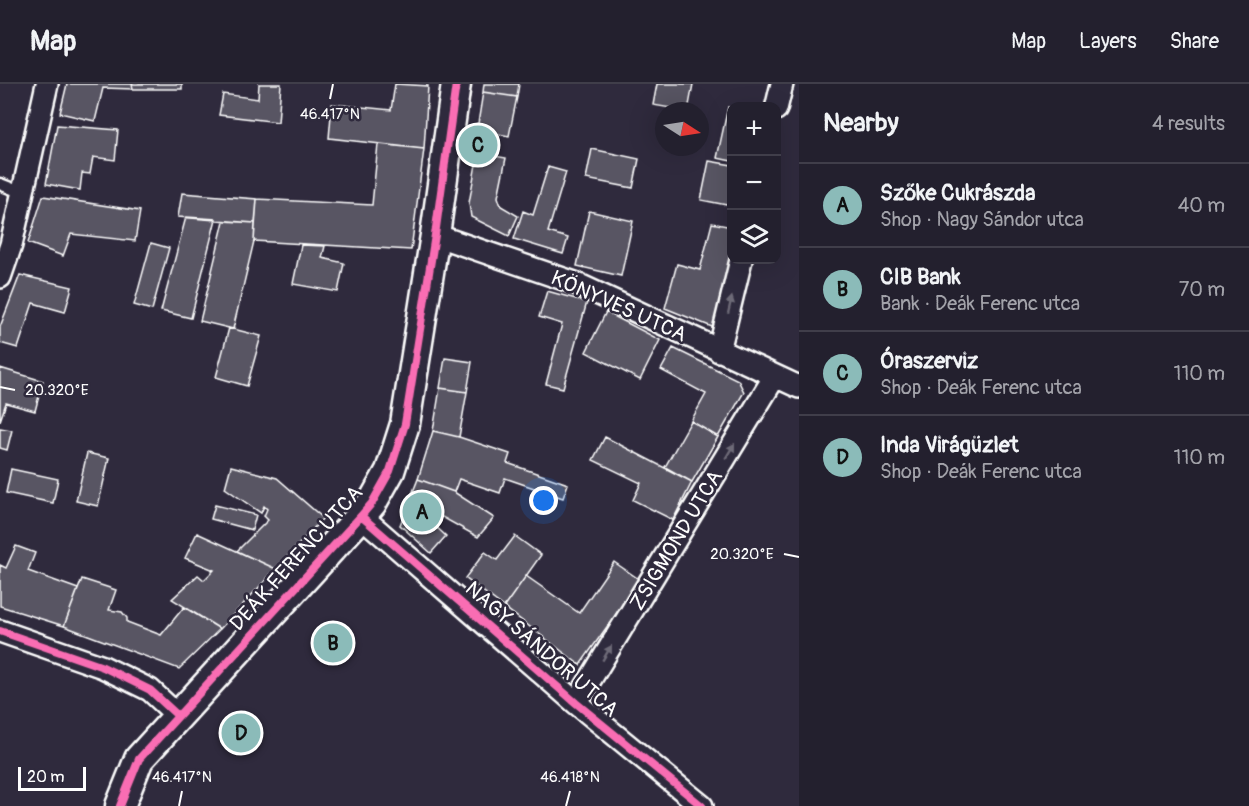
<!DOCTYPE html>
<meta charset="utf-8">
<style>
body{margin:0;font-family:Pangolin,sans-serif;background:#2f2d3a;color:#f1f3f6}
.controls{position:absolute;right:18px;top:18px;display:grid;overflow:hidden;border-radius:12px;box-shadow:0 6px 24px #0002}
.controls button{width:54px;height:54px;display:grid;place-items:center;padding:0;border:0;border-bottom:2px solid #403e4a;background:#23202e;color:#f1f3f6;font:30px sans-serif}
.compass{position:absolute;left:655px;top:18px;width:54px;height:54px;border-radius:50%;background:#23202e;box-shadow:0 6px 24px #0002;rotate:102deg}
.scale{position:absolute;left:18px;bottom:15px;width:68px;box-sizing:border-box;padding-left:6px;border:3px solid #fff;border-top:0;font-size:16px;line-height:21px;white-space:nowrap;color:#fff;-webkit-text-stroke:4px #2f2a3d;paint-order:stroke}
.you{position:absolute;left:544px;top:417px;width:21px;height:21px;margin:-15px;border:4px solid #fff;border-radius:50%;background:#1a73e8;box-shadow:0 0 0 9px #1a73e833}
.badge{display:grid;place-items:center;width:39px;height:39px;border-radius:50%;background:#8bbbb9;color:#111;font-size:20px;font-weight:700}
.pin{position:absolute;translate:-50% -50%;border:3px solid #fff;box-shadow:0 2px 6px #0006}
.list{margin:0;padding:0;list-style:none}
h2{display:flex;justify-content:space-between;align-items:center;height:78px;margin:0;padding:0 24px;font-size:26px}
h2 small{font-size:20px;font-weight:400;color:#a3a3aa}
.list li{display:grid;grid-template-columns:39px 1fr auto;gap:18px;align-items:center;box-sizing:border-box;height:84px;padding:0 24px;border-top:2px solid #403e4a}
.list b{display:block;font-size:22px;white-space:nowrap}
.list p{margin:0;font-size:20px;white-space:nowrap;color:#a3a3aa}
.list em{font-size:20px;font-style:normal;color:#a3a3aa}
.icon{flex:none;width:33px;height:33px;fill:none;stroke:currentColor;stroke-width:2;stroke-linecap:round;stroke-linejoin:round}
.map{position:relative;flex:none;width:799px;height:722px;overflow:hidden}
header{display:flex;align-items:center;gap:36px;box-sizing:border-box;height:84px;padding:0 30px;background:#23202e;border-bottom:2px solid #403e4a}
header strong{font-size:28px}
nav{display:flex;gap:33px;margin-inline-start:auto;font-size:21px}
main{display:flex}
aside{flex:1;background:#23202e}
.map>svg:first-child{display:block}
</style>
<header>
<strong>Map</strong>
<nav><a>Map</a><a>Layers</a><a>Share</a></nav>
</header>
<main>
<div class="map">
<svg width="799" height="722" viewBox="0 0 799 722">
<rect width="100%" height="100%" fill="#2f2a3d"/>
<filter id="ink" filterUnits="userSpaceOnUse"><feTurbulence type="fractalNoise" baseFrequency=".0167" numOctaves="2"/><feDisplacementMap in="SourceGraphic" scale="12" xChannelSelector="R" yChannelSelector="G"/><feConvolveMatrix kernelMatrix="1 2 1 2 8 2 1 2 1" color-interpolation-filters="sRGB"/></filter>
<g filter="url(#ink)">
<!-- building -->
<path fill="#595564" stroke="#fff" stroke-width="1.5" d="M67,0H132L133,5L103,4L95,37L60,29Z
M132,0H182V5H133Z
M259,0H281L278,38L219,31L223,10L258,15Z
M395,0L428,2L424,65L329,54L332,20L391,26Z
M484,0H519L517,13L483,8Z
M657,0H693L688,27L653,21Z
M483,8L517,13L509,52L477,46Z
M728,23L732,24V77L717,74Z
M57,41L118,46L115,76L93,73L90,90L82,89L80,106L46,100Z
M378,60L424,65L411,166L254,157L257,115L372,121Z
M592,65L639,75L633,104L586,95Z
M478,69L506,74L498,113L501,122L518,132L509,152L471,133L469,119Z
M709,77L732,81V122L701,116Z
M548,83L566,88L548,148L568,154L563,170L514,155L523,127L533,131Z
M182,109L257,115L255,139L178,133Z
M43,112L140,127L135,157L71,150L63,172L28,159Z
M589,127L633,137L621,192L577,182Z
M186,133L216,135L191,234L161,227Z
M224,137L255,139L254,157L233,245L200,237Z
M712,139L732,143V176L717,245L665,224L677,180L700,186Z
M151,159L169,164L152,226L134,221Z
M301,161L325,162L322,174L344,179L338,208L293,200Z
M20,191L72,203L65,228L33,219L18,264L0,259V243Z
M547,207L587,218L563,304L546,300L562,240L539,233Z
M606,228L660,256L640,296L586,268Z
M229,244L261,252L247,302L216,293Z
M673,264L738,296L744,308L718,353L691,337L706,310L661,286Z
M445,274L472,278L467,308L440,304Z
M0,284L43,297L35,327L6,319L0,337Z
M440,304L467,308L459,353L433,347Z
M691,337L718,353L692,398L665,383Z
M0,344L12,346L7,366L0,364Z
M433,347L459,353L510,370L507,379L568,400L563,414L505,394L500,409L459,395L454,408L418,395Z
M605,353L692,398L673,436L633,416L641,399L593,376Z
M87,369L109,374L98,422L76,417Z
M231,382L277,394L323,434L276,485L237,467L268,436L264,432L267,425L264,422L261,429L225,404Z
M11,385L58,395L53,419L6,409Z
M418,395L454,408L494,434L478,453L435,429L432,439L446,452L431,469L400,441Z
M215,421L256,431L252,446L211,435Z
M197,449L276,485L220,545L172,515L198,491L204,496L214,486L185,474Z
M515,452L541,471L504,523L465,494L485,468L497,476Z
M16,462L35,469L28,487L78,505L64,542L0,522V481L6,484Z
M614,478L640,496L580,581L504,523L526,492L579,529Z
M82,495L116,506L109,526L122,528L127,534V538L161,551L184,523L220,545L179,585L64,542Z"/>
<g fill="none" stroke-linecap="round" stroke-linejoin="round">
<defs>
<path id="lane" d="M0,100L23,109"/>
<path id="street" d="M776,25L782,0
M435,151L575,199L799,303
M0,193L11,161L47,0
M719,267L741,176
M361,432L576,619L702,722
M0,547L103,583L150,606L178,632
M576,619L775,292"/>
<path id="secondary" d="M120,722L139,675L361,432L372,419L390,387L405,340L435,151L456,0"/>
</defs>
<!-- lane casing -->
<use href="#lane" stroke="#fff" stroke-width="15"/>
<!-- street casing -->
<use href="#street" stroke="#fff" stroke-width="26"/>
<!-- secondary casing -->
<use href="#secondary" stroke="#fff" stroke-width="33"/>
<!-- lane -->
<use href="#lane" stroke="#2f2a3d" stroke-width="10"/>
<!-- street -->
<use href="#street" stroke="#2f2a3d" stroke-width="21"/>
<!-- secondary -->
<use href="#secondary" stroke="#2f2a3d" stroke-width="28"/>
<defs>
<path id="cycleway" d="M361,432L576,619L702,722
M0,547L103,583L150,606L178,632
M120,722L139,675L361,432L372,419L390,387L405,340L435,151L456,0"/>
</defs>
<!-- cycleway casing -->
<use href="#cycleway" stroke="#2f2a3d" stroke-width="11"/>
<!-- cycleway -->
<use href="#cycleway" stroke="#f96db3" stroke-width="8"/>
</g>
<!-- one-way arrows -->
<defs><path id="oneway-solid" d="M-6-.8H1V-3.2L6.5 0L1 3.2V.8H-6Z" transform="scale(1.5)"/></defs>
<g fill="#6d6a77">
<use href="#oneway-solid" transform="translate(730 221) rotate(-77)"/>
<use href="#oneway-solid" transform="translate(730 367) rotate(-59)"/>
<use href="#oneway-solid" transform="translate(607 569) rotate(-59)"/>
</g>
</g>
<!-- ticks -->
<path fill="none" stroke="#fff" stroke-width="2" d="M330,15L333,0M0,303L15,306M784,470L799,473M179,722L182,707M566,722L570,707"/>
<g text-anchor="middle" stroke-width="5" stroke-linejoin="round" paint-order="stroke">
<!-- street labels -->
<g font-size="21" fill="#fff" stroke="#2f2a3d">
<text transform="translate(619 222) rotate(24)" y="7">KÖNYVES UTCA</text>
<text transform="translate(676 456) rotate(-59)" y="7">ZSIGMOND UTCA</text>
<text transform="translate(296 474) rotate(-48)" y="7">DEÁK FERENC UTCA</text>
<text transform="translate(542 565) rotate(41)" y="7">NAGY SÁNDOR UTCA</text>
</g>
</g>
<g font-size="15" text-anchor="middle" fill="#fff" stroke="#2f2a3d" stroke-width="5" stroke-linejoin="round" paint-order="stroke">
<text x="330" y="35">46.417°N</text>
<text x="57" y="311">20.320°E</text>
<text x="742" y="475">20.320°E</text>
<text x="182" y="698">46.417°N</text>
<text x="570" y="698">46.418°N</text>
</g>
</svg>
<div class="controls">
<button>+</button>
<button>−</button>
<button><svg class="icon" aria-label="layers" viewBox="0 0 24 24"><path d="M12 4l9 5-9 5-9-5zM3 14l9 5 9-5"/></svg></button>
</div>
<svg class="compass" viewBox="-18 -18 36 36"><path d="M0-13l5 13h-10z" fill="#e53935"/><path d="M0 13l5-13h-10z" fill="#a3a3aa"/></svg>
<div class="scale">20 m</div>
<div class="you"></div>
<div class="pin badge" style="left:422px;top:428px">A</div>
<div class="pin badge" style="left:333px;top:559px">B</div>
<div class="pin badge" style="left:478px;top:61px">C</div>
<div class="pin badge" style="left:241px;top:649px">D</div>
</div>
<aside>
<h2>Nearby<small>4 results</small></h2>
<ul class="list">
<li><span class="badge">A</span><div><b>Szőke Cukrászda</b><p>Shop · Nagy Sándor utca</p></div><em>40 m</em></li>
<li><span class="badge">B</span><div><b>CIB Bank</b><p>Bank · Deák Ferenc utca</p></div><em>70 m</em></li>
<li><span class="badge">C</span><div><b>Óraszerviz</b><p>Shop · Deák Ferenc utca</p></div><em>110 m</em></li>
<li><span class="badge">D</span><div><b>Inda Virágüzlet</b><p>Shop · Deák Ferenc utca</p></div><em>110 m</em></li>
</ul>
</aside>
</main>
